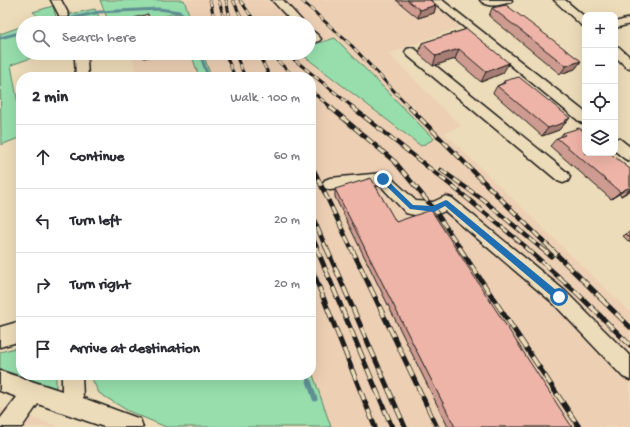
<!DOCTYPE html>
<meta charset="utf-8">
<style>
body{margin:0;font-family:"Gochi Hand",sans-serif;background:#f7f7f7;color:#2b2b33}
.controls{position:absolute;right:12px;top:12px;display:grid;overflow:hidden;border-radius:8px;box-shadow:0 4px 16px #0002}
.controls button{width:36px;height:36px;display:grid;place-items:center;padding:0;border:0;border-bottom:1px solid #e1e1e2;background:#fff;color:#2b2b33;font:20px sans-serif}
.stop{position:absolute;width:12px;height:12px;margin:-9px;border:3px solid #1f6fb2;border-radius:50%;background:#fff}
.stop.end{background:#1f6fb2;border-color:#fff;box-shadow:0 1px 4px #0008}
.list{margin:0;padding:0;list-style:none}
h2{display:flex;justify-content:space-between;align-items:center;height:52px;margin:0;padding:0 16px;font-size:17px}
h2 small{font-size:13px;font-weight:400;color:#7c7c81}
.list li{display:grid;grid-template-columns:26px 1fr auto;gap:12px;align-items:center;box-sizing:border-box;height:64px;padding:0 16px;border-top:1px solid #e1e1e2}
.list b{display:block;font-size:15px;white-space:nowrap}
.list em{font-size:13px;font-style:normal;color:#7c7c81}
.icon{flex:none;width:22px;height:22px;fill:none;stroke:currentColor;stroke-width:2;stroke-linecap:round;stroke-linejoin:round}
.map{position:relative;flex:none;width:630px;height:427px;overflow:hidden}
.search{position:absolute;background:#fff;box-shadow:0 4px 16px #0002;left:16px;top:16px;width:300px;height:44px;display:flex;align-items:center;gap:10px;box-sizing:border-box;padding:0 14px;border-radius:22px;color:#7c7c81;font-size:15px}
.panel{position:absolute;background:#fff;box-shadow:0 4px 16px #0002;left:16px;top:72px;width:300px;height:308px;border-radius:16px}
.map>svg:first-child{display:block}
</style>
<div class="map">
<svg width="630" height="427" viewBox="0 0 630 427">
<rect width="100%" height="100%" fill="#eddcb9"/>
<filter id="ink" filterUnits="userSpaceOnUse"><feTurbulence type="fractalNoise" baseFrequency=".025" numOctaves="2"/><feDisplacementMap in="SourceGraphic" scale="8" xChannelSelector="R" yChannelSelector="G"/><feConvolveMatrix kernelMatrix="1 2 1 2 8 2 1 2 1" color-interpolation-filters="sRGB"/></filter>
<g filter="url(#ink)">
<!-- built -->
<path fill="#edd0b4" d="M184,0H432L462,26L389,54L461,126L445,133L630,312V427H331L311,369V77H211L203,53H300L421,146L335,38L309,46V23H192Z
M179,13L182,23H130Z
M132,53H191L199,77H136Z
M0,407L60,427H0Z"/>
<!-- green -->
<path fill="#97deac" stroke="#5a7d64" d="M100,0H184L192,23H182L179,13L130,23H109Z
M53,6L56,17L95,9L102,23H30L41,19L33,12Z
M23,26V53H30L31,58L11,65L21,121V137L1,145L0,34Z
M335,38L434,139L421,146L300,53H309V46Z
M191,53H203L211,77H199Z
M15,348L21,349V375H56V388L0,369V352Z
M311,369L331,427H166L128,411L99,393L90,375H311Z"/>
<g fill="none" stroke-linecap="round" stroke-linejoin="round">
<!-- stream-far1 -->
<path stroke="#5f9095" stroke-width="3" d="M51,23L99,12L159,9L179,12L184,15L189,23
M0,38L23,32
M200,53L208,77"/>
<!-- stream -->
<path stroke="#5f9095" stroke-width="5" d="M307,375L315,399"/>
<defs>
<path id="minor" d="M51,0H61L69,15L68,17H60Z
M272,0H283L304,23H293Z
M431,0H442L585,112V124L580,122Z
M480,0H512L511,2C500,5 488,9 480,0Z
M554,0H565L585,17V26L581,25Z
M630,18V24L615,28V22Z
M309,30C314,31 318,35 321,39L319,41L315,42L309,39Z
M615,46L619,47L630,57V68L626,67L615,56Z
M411,48L415,49L568,173L570,177L568,181L563,183L558,181L407,55L405,52L407,49Z
M73,53H85L87,59L88,77H76L75,59Z
M615,138L620,139L630,147V161L625,159L615,151Z
M383,173L388,175L416,201L433,202L446,196L452,198L565,291L630,356V380L623,377L553,303L445,211C433,217 419,217 406,213L380,185L330,190L325,188L322,184L325,180L330,178Z
M21,321V341L0,347V327Z
M0,371L62,391V375H82L83,398L140,419L143,427H104L38,404L22,427H0V419L17,397L0,391Z"/>
</defs>
<!-- minor casing -->
<use href="#minor" stroke="#1c1c1c" stroke-width="3"/>
<!-- minor -->
<use href="#minor" fill="#eddcb9" fill-rule="evenodd"/>
<defs>
<path id="rail-far2" d="M210,0L215,23
M219,0L225,23
M226,0L231,23
M233,0L244,23
M240,0L256,23
M301,0L352,46L410,108
M225,53L235,77
M235,53L245,77
M258,53L270,77
M269,53L295,77
M286,53L354,108
M311,91L332,108"/>
<path id="rail-far1" d="M330,107L395,162L434,209L460,248
M352,107L462,194L527,248
M409,107L550,248
M311,164L351,248
M441,170L482,199L541,248
M311,213L326,248
M311,234L317,248"/>
<path id="rail" d="M316,247L392,427
M326,247L405,427
M351,247L437,427
M459,247L579,427
M525,247L578,294L630,345
M540,247L551,256
M549,247L604,301
M311,267L375,427
M600,298L630,327"/>
</defs>
<!-- rail-far2 casing -->
<use href="#rail-far2" stroke="#1c1c1c" stroke-width="3"/>
<!-- rail-far1 casing -->
<use href="#rail-far1" stroke="#1c1c1c" stroke-width="4.5"/>
<!-- rail casing -->
<use href="#rail" stroke="#1c1c1c" stroke-width="5"/>
<!-- rail-far2 -->
<use href="#rail-far2" stroke="#eddcb9" stroke-width="2" stroke-dasharray="6" stroke-linecap="butt"/>
<!-- rail-far1 -->
<use href="#rail-far1" stroke="#eddcb9" stroke-width="3" stroke-dasharray="8" stroke-linecap="butt"/>
<!-- rail -->
<use href="#rail" stroke="#eddcb9" stroke-width="3.5" stroke-dasharray="11" stroke-linecap="butt"/>
</g>
<!-- wall -->
<path fill="#cd9b90" stroke="#1c1c1c" d="M396,0H430L436,5L434,13L418,18Z
M492,8L581,61L575,69L560,74L489,16Z
M467,29L503,73L481,82L455,59L433,66L419,54L422,43Z
M504,81L570,118L559,130L542,136L493,93L497,86L503,83Z
M563,133L630,169V191L621,196L619,194L611,199L550,146L557,138L560,137Z
M335,189L396,222L572,427H448L335,197Z
M630,232V243L623,236Z"/>
<!-- shaded-wall -->
<path fill="#a77e75" stroke="#1c1c1c" d="M436,5L434,13L418,18L420,10Z
M459,49L455,59L433,66L436,56Z
M142,53H159V55L144,58Z
M581,61L575,69L560,74L566,66Z
M509,63L503,73L481,82L486,72Z
M570,118L559,130L542,136L548,128Z
M628,188L619,194L611,199L620,192Z
M630,189L629,191L621,196Z"/>
<!-- building -->
<path fill="#eeb4a7" stroke="#1c1c1c" d="M407,0H430L436,5L420,10Z
M506,5L581,61L566,66L492,8Z
M148,14L150,23H135L134,18Z
M467,29L509,63L486,72L459,49L436,56L422,43Z
M519,77L570,118L564,121L566,122L548,128L497,86L505,83L504,81Z
M579,128L585,132V153H610L630,169V189L628,188L620,192L557,138L565,135L563,133Z
M371,178L396,222L431,210L572,427H455L335,189Z
M630,232V238L626,234Z"/>
</g>
<!-- route -->
<path fill="#1f6fb2" d="M383,176L413,205L433,206L446,200L448,201L562,295V300H556L445,206L434,212L410,209L380,180V177Z"/>
</svg>
<div class="controls">
<button>+</button>
<button>−</button>
<button><svg class="icon" aria-label="locate" viewBox="0 0 24 24"><circle cx="12" cy="12" r="6"/><path d="M12 2v4M12 18v4M2 12h4M18 12h4"/></svg></button>
<button><svg class="icon" aria-label="layers" viewBox="0 0 24 24"><path d="M12 4l9 5-9 5-9-5zM3 14l9 5 9-5"/></svg></button>
</div>
<div class="stop" style="left:559px;top:297px"></div>
<div class="stop end" style="left:383px;top:179px"></div>
<div class="search"><svg class="icon" aria-label="search" viewBox="0 0 24 24"><circle cx="10" cy="10" r="6"/><path d="M15 15l6 6"/></svg>Search here</div>
<section class="panel">
<h2>2 min<small>Walk · 100 m</small></h2>
<ul class="list">
<li><svg class="icon" aria-label="ahead" viewBox="0 0 24 24"><path d="M12 20V5M6 11l6-6 6 6"/></svg><div><b>Continue</b></div><em>60 m</em></li>
<li><svg class="icon" aria-label="left" viewBox="0 0 24 24"><path d="M17 20v-9H6M10 6l-5 5 5 5"/></svg><div><b>Turn left</b></div><em>20 m</em></li>
<li><svg class="icon" aria-label="right" viewBox="0 0 24 24"><path d="M7 20v-9h11M14 6l5 5-5 5"/></svg><div><b>Turn right</b></div><em>20 m</em></li>
<li><svg class="icon" aria-label="arrive" viewBox="0 0 24 24"><path d="M6 21V4h12l-3 4 3 4H6"/></svg><div><b>Arrive at destination</b></div></li>
</ul>
</section>
</div>
